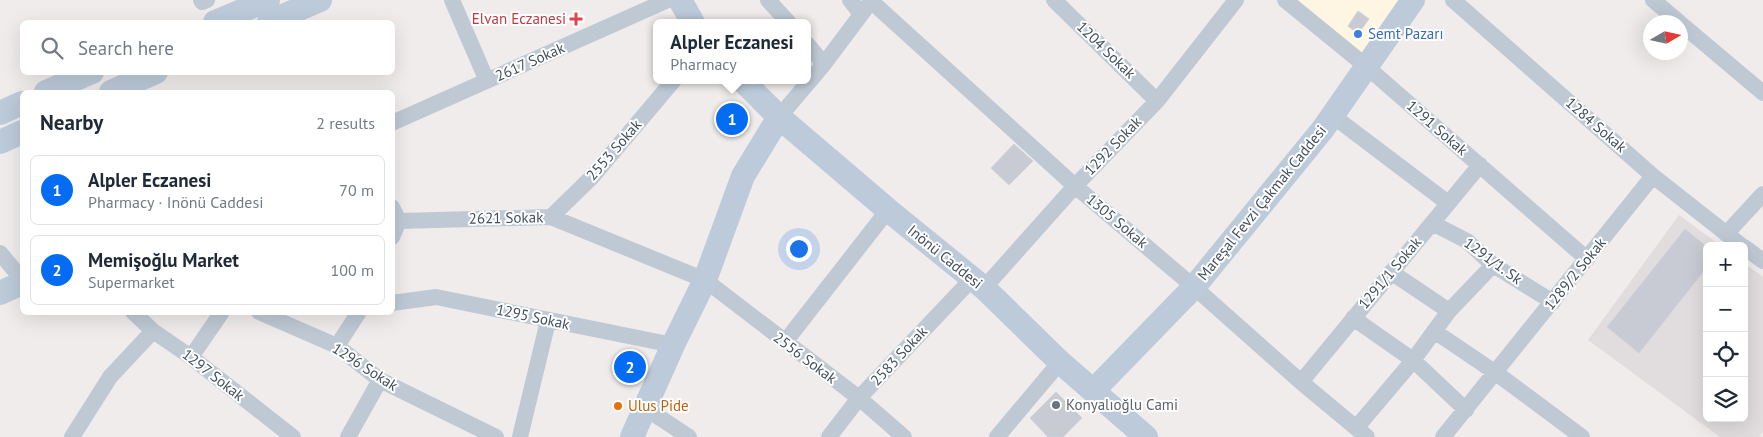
<!DOCTYPE html>
<meta charset="utf-8">
<style>
body{margin:0;font-family:"PT Sans",sans-serif;background:#f2f2f3;color:#1f2937}
.controls{position:absolute;right:15px;bottom:15px;display:grid;overflow:hidden;border-radius:8px;box-shadow:0 5px 20px #0002}
.controls button{width:45px;height:45px;display:grid;place-items:center;padding:0;border:0;border-bottom:1px solid #e0e1e3;background:#fff;color:#1f2937;font:25px sans-serif}
.compass{position:absolute;left:1643px;top:15px;width:45px;height:45px;border-radius:50%;background:#fff;box-shadow:0 5px 20px #0002;rotate:81deg}
.you{position:absolute;left:798px;top:248px;width:18px;height:18px;margin:-12px;border:4px solid #fff;border-radius:50%;background:#1a73e8;box-shadow:0 0 0 8px #1a73e833}
.badge{display:grid;place-items:center;width:32px;height:32px;border-radius:50%;background:#036cf3;color:#fff;font-size:16px;font-weight:700}
.pin{position:absolute;translate:-50% -50%;border:2px solid #fff;box-shadow:0 1px 5px #0006}
.popup{position:absolute;left:653px;top:19px;width:158px;height:65px;box-sizing:border-box;display:grid;place-content:center;border-radius:8px;background:#fff;filter:drop-shadow(0 1px 4px #0005);font-size:16px;white-space:nowrap;color:#747a83}
.popup b{font-size:19px;color:#1f2937}
.popup::after{content:'';position:absolute;left:50%;top:100%;margin-left:-10px;border:10px solid transparent;border-top-color:#fff}
.list{margin:0;padding:0;list-style:none}
h2{display:flex;justify-content:space-between;align-items:center;height:65px;margin:0;padding:0 20px;font-size:21px}
h2 small{font-size:16px;font-weight:400;color:#747a83}
.list li{display:grid;grid-template-columns:32px 1fr auto;gap:15px;align-items:center;box-sizing:border-box;height:70px;margin:0 10px 10px;padding:0 10px;border:1px solid #e0e1e3;border-radius:8px}
.list b{display:block;font-size:19px;white-space:nowrap}
.list p{margin:0;font-size:16px;white-space:nowrap;color:#747a83}
.list em{font-size:16px;font-style:normal;color:#747a83}
.icon{flex:none;width:28px;height:28px;fill:none;stroke:currentColor;stroke-width:2;stroke-linecap:round;stroke-linejoin:round}
.map{position:relative;flex:none;width:1763px;height:437px;overflow:hidden}
.search{position:absolute;background:#fff;box-shadow:0 5px 20px #0002;left:20px;top:20px;width:375px;height:55px;display:flex;align-items:center;gap:12px;box-sizing:border-box;padding:0 18px;border-radius:8px;color:#747a83;font-size:19px}
.panel{position:absolute;background:#fff;box-shadow:0 5px 20px #0002;left:20px;top:90px;width:375px;height:225px;border-radius:8px}
.map>svg:first-child{display:block}
</style>
<div class="map">
<svg width="1763" height="437" viewBox="0 0 1763 437">
<rect width="100%" height="100%" fill="#f0ecec"/>
<!-- commercial -->
<path fill="#fef6e2" d="M1285,0H1413L1367,67Z"/>
<!-- education -->
<path fill="#e1ddde" d="M1679,215L1721,246H1707V418H1744V263L1763,277V432L1759,437H1720L1588,340Z"/>
<!-- building -->
<path fill="#c8cbd3" stroke="#d0d2d9" d="M1358,11L1369,19L1358,34L1348,26Z
M1014,144L1033,161L1009,185L991,168Z
M1685,229L1707,247V267L1639,353L1607,327Z
M1056,392L1082,418L1063,437H1048L1030,418Z"/>
<g fill="none" stroke-linecap="round" stroke-linejoin="round">
<!-- street -->
<path stroke="#bec9d4" stroke-width="16" d="M201,0L202,2L207,0
M452,0L487,81
M768,0L789,23
M850,0L861,14
M1054,0L1157,101
M1285,0L1367,67L1587,259
M1453,0L1653,176L1742,246
M1653,0L1679,22
M871,1L1075,186L1194,287L1301,382L1367,437
M1680,23L1763,93
M807,44L824,64
M1333,116L1448,203
M779,117L824,64L872,0
M392,123L668,0
M392,207L399,221L551,217L705,280L859,398L904,437
M551,217L592,177L674,80
M1432,223L1467,241L1493,265L1553,302
M1726,234L1763,194
M392,237L399,221
M1744,247L1763,261
M0,253L22,279
M1391,272L1449,311
M984,288L1075,186L1157,101L1236,0
M392,303L436,297L673,345
M133,312L153,331L191,357L293,437
M259,312L337,346L380,380L496,437
M1353,318L1413,360L1466,410
M1434,331L1496,373L1582,437
M785,342L888,210
M337,346L359,312
M191,357L222,312
M1301,382L1480,165
M645,408L689,437
M1356,428L1411,363L1449,311L1493,265
M72,437L110,377L153,331
M348,437L380,380
M520,437L548,321
M829,437L859,398L972,279
M997,437L1060,362
M1443,437L1653,176"/>
<!-- secondary -->
<path stroke="#bccad9" stroke-width="24" d="M680,0L693,23
M215,22L268,0
M269,22L320,0
M742,80L779,117L888,210L984,288L1060,362L1146,437
M46,92L92,72
M111,92L156,72
M0,113L22,103
M0,142L22,132
M0,293L22,283
M1093,391L1194,287L1323,129L1413,0
M632,437L673,345L705,280L743,176L779,117"/>
</g>
<!-- markers -->
<path fill="#e0444e" stroke="#fff" stroke-width="2" d="M573.5 11.5h5v5h5v5h-5v5h-5v-5h-5v-5h5z"/>
<circle fill="#3f7fe0" stroke="#fff" stroke-width="2" cx="1358" cy="34" r="5"/>
<circle fill="#6b7280" stroke="#fff" stroke-width="2" cx="1056" cy="405" r="5"/>
<circle fill="#e8710a" stroke="#fff" stroke-width="2" cx="618" cy="406" r="5"/>
<g text-anchor="middle" stroke-width="4" stroke-linejoin="round" paint-order="stroke">
<!-- health labels -->
<g font-size="15" fill="#be3a42" stroke="#fff" text-anchor="end">
<text x="566" y="24">Elvan Eczanesi</text>
</g>
<!-- shop labels -->
<g font-size="15" fill="#366cbe" stroke="#fff" text-anchor="start">
<text x="1368" y="39">Semt Pazarı</text>
</g>
<!-- street labels -->
<g font-size="15" fill="#43505c" stroke="#fff">
<text transform="translate(1106 50) rotate(44)" y="5">1204 Sokak</text>
<text transform="translate(530 62) rotate(-24)" y="5">2617 Sokak</text>
<text transform="translate(1596 125) rotate(41)" y="5">1284 Sokak</text>
<text transform="translate(1437 128) rotate(41)" y="5">1291 Sokak</text>
<text transform="translate(1113 146) rotate(-46)" y="5">1292 Sokak</text>
<text transform="translate(614 150) rotate(-49)" y="5">2553 Sokak</text>
<text transform="translate(1262 203) rotate(-51)" y="5">Mareşal Fevzi Çakmak Caddesi</text>
<text transform="translate(506 218) rotate(-1)" y="5">2621 Sokak</text>
<text transform="translate(1117 221) rotate(40)" y="5">1305 Sokak</text>
<text transform="translate(945 257) rotate(39)" y="5">Inönü Caddesi</text>
<text transform="translate(1493 261) rotate(36)" y="5">1291/1. Sk</text>
<text transform="translate(1390 273) rotate(-50)" y="5">1291/1 Sokak</text>
<text transform="translate(1575 274) rotate(-51)" y="5">1289/2 Sokak</text>
<text transform="translate(533 317) rotate(12)" y="5">1295 Sokak</text>
<text transform="translate(899 356) rotate(-47)" y="5">2583 Sokak</text>
<text transform="translate(805 358) rotate(37)" y="5">2556 Sokak</text>
<text transform="translate(365 367) rotate(33)" y="5">1296 Sokak</text>
<text transform="translate(213 375) rotate(38)" y="5">1297 Sokak</text>
</g>
<!-- worship labels -->
<g font-size="15" fill="#5b616d" stroke="#fff" text-anchor="start">
<text x="1066" y="410">Konyalıoğlu Cami</text>
</g>
<!-- food labels -->
<g font-size="15" fill="#c56008" stroke="#fff" text-anchor="start">
<text x="628" y="411">Ulus Pide</text>
</g>
</g>
</svg>
<div class="controls">
<button>+</button>
<button>−</button>
<button><svg class="icon" aria-label="locate" viewBox="0 0 24 24"><circle cx="12" cy="12" r="6"/><path d="M12 2v4M12 18v4M2 12h4M18 12h4"/></svg></button>
<button><svg class="icon" aria-label="layers" viewBox="0 0 24 24"><path d="M12 4l9 5-9 5-9-5zM3 14l9 5 9-5"/></svg></button>
</div>
<svg class="compass" viewBox="-18 -18 36 36"><path d="M0-13l5 13h-10z" fill="#e53935"/><path d="M0 13l5-13h-10z" fill="#747a83"/></svg>
<div class="you"></div>
<div class="pin badge" style="left:732px;top:119px">1</div>
<div class="popup"><b>Alpler Eczanesi</b>Pharmacy</div>
<div class="pin badge" style="left:630px;top:367px">2</div>
<div class="search"><svg class="icon" aria-label="search" viewBox="0 0 24 24"><circle cx="10" cy="10" r="6"/><path d="M15 15l6 6"/></svg>Search here</div>
<section class="panel">
<h2>Nearby<small>2 results</small></h2>
<ul class="list">
<li><span class="badge">1</span><div><b>Alpler Eczanesi</b><p>Pharmacy · Inönü Caddesi</p></div><em>70 m</em></li>
<li><span class="badge">2</span><div><b>Memişoğlu Market</b><p>Supermarket</p></div><em>100 m</em></li>
</ul>
</section>
</div>
